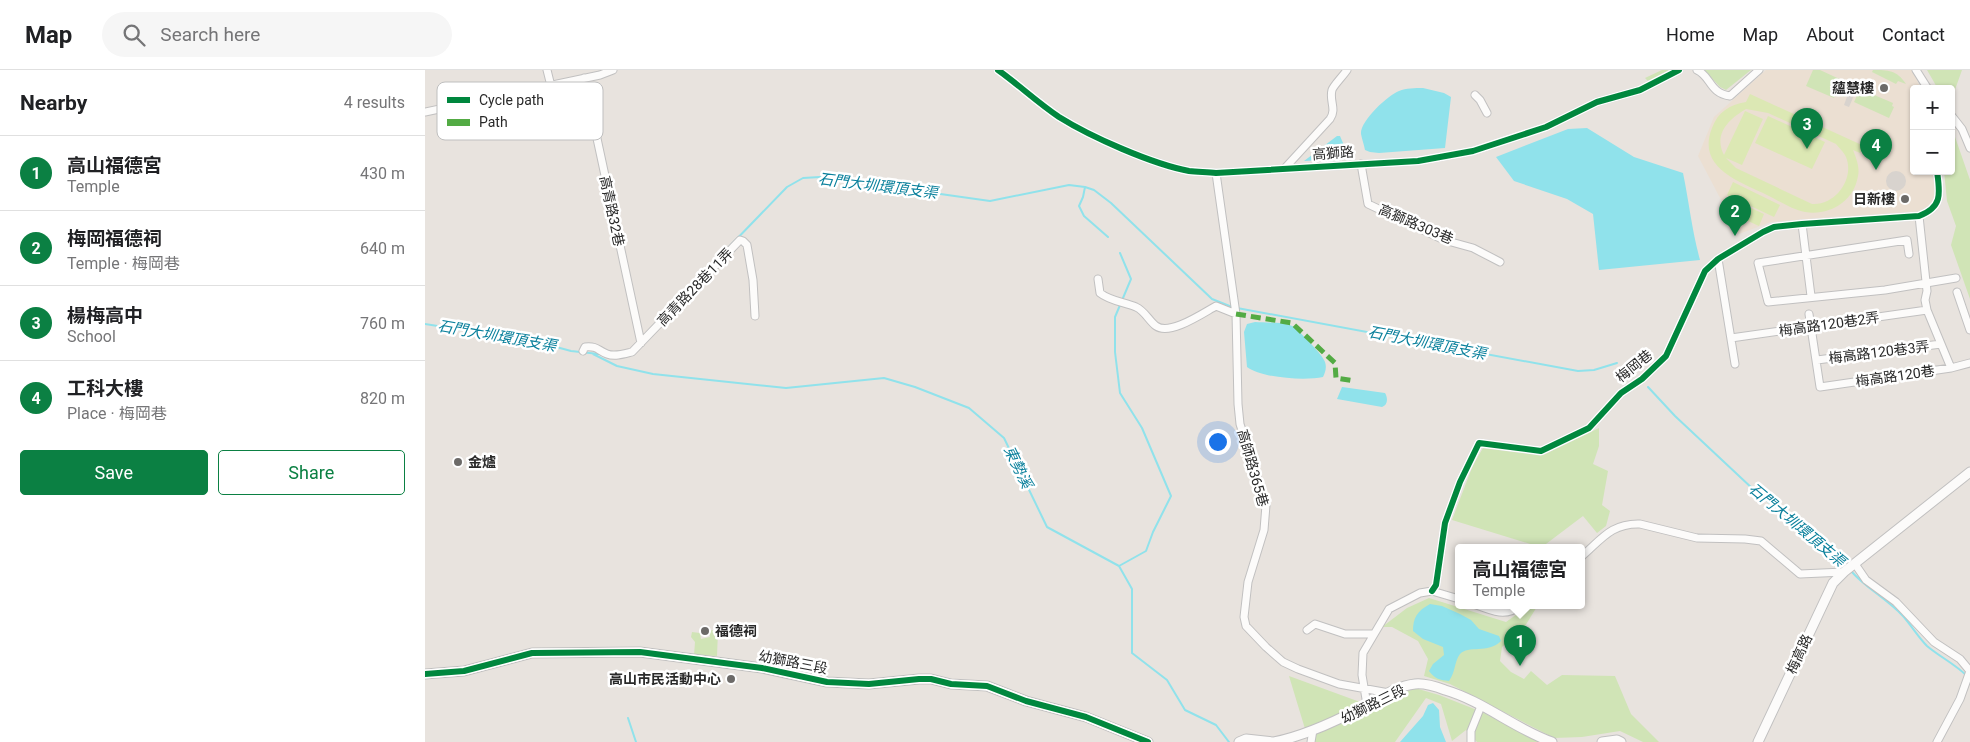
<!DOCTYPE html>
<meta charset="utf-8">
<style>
body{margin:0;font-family:Roboto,"Noto Sans TC",sans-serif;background:#f6f6f6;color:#202124}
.controls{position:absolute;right:15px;top:15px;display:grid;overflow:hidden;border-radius:5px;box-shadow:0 1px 4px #0004}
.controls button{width:45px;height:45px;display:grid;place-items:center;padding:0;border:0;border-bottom:1px solid #e0e0e0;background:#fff;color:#202124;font:25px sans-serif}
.you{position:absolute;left:792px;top:371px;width:18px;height:18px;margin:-12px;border:4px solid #fff;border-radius:50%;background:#1a73e8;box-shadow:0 0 0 8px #1a73e833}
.badge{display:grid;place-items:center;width:32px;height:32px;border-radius:50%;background:#0b8043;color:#fff;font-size:16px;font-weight:700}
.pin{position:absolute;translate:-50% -41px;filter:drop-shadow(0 1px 2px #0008)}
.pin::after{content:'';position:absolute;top:26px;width:18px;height:15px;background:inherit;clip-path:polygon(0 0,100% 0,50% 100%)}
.popup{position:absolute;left:1030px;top:474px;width:130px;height:65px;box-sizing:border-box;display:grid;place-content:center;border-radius:5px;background:#fff;filter:drop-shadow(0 1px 4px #0005);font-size:16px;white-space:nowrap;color:#757577}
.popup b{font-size:19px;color:#202124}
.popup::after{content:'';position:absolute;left:50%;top:100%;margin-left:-10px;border:10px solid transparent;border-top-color:#fff}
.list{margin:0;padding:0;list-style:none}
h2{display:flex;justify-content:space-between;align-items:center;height:65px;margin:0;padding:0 20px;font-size:21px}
h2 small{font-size:16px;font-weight:400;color:#757577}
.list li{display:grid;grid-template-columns:32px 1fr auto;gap:15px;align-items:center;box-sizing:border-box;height:75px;padding:0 20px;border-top:1px solid #e0e0e0}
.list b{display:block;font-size:19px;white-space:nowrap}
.list p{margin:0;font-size:16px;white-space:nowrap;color:#757577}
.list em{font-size:16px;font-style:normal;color:#757577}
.actions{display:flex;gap:10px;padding:15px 20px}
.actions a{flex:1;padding:11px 0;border:1px solid #0b8043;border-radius:5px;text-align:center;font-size:18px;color:#0b8043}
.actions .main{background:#0b8043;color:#fff}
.icon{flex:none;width:28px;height:28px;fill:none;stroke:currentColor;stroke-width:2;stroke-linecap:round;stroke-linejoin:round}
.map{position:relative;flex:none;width:1545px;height:672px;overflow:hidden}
header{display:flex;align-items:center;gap:30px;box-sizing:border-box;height:70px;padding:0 25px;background:#fff;border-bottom:1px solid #e0e0e0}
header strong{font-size:24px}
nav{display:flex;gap:28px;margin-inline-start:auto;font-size:18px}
.search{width:350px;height:45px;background:#f6f6f6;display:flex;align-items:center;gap:12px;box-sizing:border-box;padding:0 18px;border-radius:28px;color:#757577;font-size:19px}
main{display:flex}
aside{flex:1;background:#fff}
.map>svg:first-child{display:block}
</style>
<header>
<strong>Map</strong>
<div class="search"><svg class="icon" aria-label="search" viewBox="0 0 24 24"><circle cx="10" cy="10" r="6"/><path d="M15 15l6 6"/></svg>Search here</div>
<nav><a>Home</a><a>Map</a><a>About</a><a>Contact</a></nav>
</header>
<main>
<aside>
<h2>Nearby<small>4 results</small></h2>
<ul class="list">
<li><span class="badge">1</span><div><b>高山福德宮</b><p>Temple</p></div><em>430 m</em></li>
<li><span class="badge">2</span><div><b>梅岡福德祠</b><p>Temple · 梅岡巷</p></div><em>640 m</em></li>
<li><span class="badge">3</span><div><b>楊梅高中</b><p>School</p></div><em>760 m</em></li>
<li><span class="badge">4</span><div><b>工科大樓</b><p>Place · 梅岡巷</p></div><em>820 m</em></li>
</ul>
<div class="actions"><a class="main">Save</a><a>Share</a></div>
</aside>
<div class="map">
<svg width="1545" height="672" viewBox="0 0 1545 672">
<rect width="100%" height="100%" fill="#e8e3de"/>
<!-- education -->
<path fill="#ebdfd2" d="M1341,0H1487L1496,19H1489V101H1509L1513,126L1506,135L1493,142L1433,147L1417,146L1346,152L1314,164L1273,86L1289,47Z"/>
<!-- green -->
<path fill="#d0e4b6" d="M1237,0H1248L1223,11L1220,8Z
M1279,0H1326L1301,20L1295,17Z
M1388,0H1395L1421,12L1420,13L1424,15L1419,27L1411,23L1409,28L1381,16Z
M1448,0C1463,0 1472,0 1481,14L1473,11L1471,14L1447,2Z
M1502,0H1537L1526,31V19H1513Z
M1435,19L1468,33L1467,36L1469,37L1464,48L1429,32Z
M1526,61L1529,64L1545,110V229L1526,175L1531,156L1522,131L1519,101H1526Z
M1174,358V376L1168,394L1183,401L1177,435L1185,441L1181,456L1172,463L1158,446L1117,477H1115L1027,450L1048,395L1058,378L1118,385Z
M1004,528L1081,552L1105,535H1113L1097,561L1077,577L1075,591L1086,602L1099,609L1106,601L1122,615L1137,605L1190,606L1206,644L1234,672H1218L1195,661L1157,667L1129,668L1025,614L999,606L1003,589L993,571L967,557H957L982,538Z
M284,560L293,561L292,586L269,585L270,572L266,567L267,562L275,563L276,569L285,567Z
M864,606L935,632L939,642L990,618L1014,625L1057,642L1098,664L1116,672H1052L1041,660L1027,671L1016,634L1001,628L970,672H884Z"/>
<!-- pitch -->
<path fill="#dce8b4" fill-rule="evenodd" d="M1325,24L1439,76L1435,83L1428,80C1431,88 1435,97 1433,106C1429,131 1405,146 1380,142C1368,140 1354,131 1342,125C1315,112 1271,98 1287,58C1293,42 1304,35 1321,32ZM1321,39L1343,43L1411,74C1414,78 1419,82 1421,87C1430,109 1410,136 1387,134L1311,98L1301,88L1317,95L1338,49L1320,41L1299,85C1288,64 1304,49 1321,39Z
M1343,46L1400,72L1387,99L1330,73Z
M1308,112L1355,135L1349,147L1302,125Z
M1309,130L1339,144L1334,156L1303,142Z"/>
<!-- plaza -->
<path fill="#d8d3ce" d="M1427,13L1433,16L1424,37L1419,35Z
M1461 111a10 10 0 1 1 20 0a10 10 0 1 1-20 0Z"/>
<!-- water -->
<path fill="#90e2eb" d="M998,18L1019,23L1026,27L1020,78L954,83L945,82L940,80C939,75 937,69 936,64C935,51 963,25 974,21C981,18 990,18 998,18Z
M1162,58L1209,87L1258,103C1264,132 1267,161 1275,190L1174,200L1168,144L1142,129L1089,111L1071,87L1143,59Z
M912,66H915L921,80V87L916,89L879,91Z
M830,252C841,253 859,251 869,257C875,262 898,285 900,292C902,298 900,303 898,307C880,311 836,308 822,297L819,262L822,254Z
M917,317L960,323C963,328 963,335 957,337L912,329Z
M1005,534L1017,536L1035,544L1046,550L1054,559L1074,566L1076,571C1063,584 1043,575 1035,584C1029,592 1031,601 1024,611C1015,610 1010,609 1004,601L1008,594L1019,585L1018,577L998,569L988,561C988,548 992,541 1005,534Z
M1008,633L1014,640L1015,657L1021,672H975L998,646L1003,635Z"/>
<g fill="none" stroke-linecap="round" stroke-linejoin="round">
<!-- stream -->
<path stroke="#90e2eb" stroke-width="2" d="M660,117L658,127L654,136L659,146L683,167
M303,178L362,117L378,108L395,107L565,131L644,115L660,117L669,120L686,133L787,229L807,237
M812,238L1153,301L1169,300L1192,293
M0,254L113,272L146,281L174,284
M168,284L192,296L228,304L361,318L459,308L490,317L544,338L579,368L622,457L694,496L707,519V583L742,610L760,640L791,655L804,672
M1223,317L1250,346L1329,420L1422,495
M694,496L721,481L728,462L746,426L717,358L695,323L690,282V247L706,209L695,183
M1426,501C1441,518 1462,529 1478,546C1486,555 1493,567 1502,576C1515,587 1530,594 1542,606
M203,648L211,672"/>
<defs>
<path id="minor" d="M122,0L126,16
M573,0C594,15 613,33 634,47C666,67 727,94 764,101C773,102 782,102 791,103L993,91L1048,81L1121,57L1172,32L1215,20L1254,0
M1272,0C1286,6 1284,23 1305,26L1334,0
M1491,0L1503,19
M159,8L216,273
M1050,25L1055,30L1062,43
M0,42L175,5L188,0
M1526,45L1537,59L1545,78
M936,94L943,134L1019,170L1048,178L1075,192
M859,99L905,49C912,39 904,31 907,20C908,16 918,6 922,0
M791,103L811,244L813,334L815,354L841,435L839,460L823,512L819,547L821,556L841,577L858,592L873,599L914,614L964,623
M1494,146L1502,221L1500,230L1502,240L1526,298
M1377,154L1386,226
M1484,184L1482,170L1333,193L1343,232L1460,220L1531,208
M1293,189L1310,294
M673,209L675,223C685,231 699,232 711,237C720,241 724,251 731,256C745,266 778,243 791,236L811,244
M1532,222L1545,260
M1384,244L1395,317L1526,298L1545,293
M1306,268L1502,240
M158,281L160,277C173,276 172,280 182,284C190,287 199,284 207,282L315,170L318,171L322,175L328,210L330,246
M1392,290L1516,274
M1156,487C1176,470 1186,453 1215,454L1272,468L1320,469L1336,471L1375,504L1419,502
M1430,494L1441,510L1471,532L1509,572L1535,589L1545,601
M1007,521L1011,515L1020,453L1035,412L1054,373L1116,381L1164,358L1196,323L1217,309L1241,286L1280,201L1293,189L1338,162L1349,157L1377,154L1494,146C1518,137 1515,123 1512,101
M1051,535C1070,541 1079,548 1097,535
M882,560L890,554L920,564H949
M942,635L937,605L938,583L964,539L995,523L1007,521L1034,529
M886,672L888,660
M1046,672V661L1056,636
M1512,672L1535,629L1545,601"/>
<path id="tertiary" d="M0,604L39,601L107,583L215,582L337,598L402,612L444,614L494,609H506L526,614L562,616L601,631L661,647L723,672
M814,672L821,669L848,672
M849,672C879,666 907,653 934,639C951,630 971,616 990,614C999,613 1012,617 1020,620C1058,631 1090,659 1127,672
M1177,672L1192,670L1196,672
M1333,672L1408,513L1419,502L1545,402"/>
</defs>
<!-- minor casing -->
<use href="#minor" stroke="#c1c0c0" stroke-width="9"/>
<!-- tertiary casing -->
<use href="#tertiary" stroke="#c1c0c0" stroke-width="11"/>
<!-- minor -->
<use href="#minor" stroke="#fcfbfa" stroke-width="7"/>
<!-- tertiary -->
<use href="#tertiary" stroke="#fcfbfa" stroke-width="9"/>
<!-- quiet -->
<path stroke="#53ab44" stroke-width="5" stroke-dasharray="10 5" stroke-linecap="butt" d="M811,244L867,253L910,293L911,308L930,311"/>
<defs>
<path id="cycleway" d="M573,0C594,15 613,33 634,47C666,67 727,94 764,101C773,102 782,102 791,103L993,91L1048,81L1121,57L1172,32L1215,20L1254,0
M1007,521L1011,515L1020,453L1035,412L1054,373L1116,381L1164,358L1196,323L1217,309L1241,286L1280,201L1293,189L1338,162L1349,157L1377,154L1494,146C1518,137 1515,123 1512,101
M0,604L39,601L107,583L215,582L337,598L402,612L444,614L494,609H506L526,614L562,616L601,631L661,647L723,672"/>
</defs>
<!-- cycleway casing -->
<use href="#cycleway" stroke="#fff" stroke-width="9"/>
<!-- cycleway -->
<use href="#cycleway" stroke="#00873e" stroke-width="6"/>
</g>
<!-- markers -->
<g fill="#6c6a68" stroke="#fff" stroke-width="2">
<circle cx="1459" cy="18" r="5"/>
<circle cx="1480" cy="129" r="5"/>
<circle cx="33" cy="392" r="5"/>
<circle cx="280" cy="561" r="5"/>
<circle cx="306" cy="609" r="5"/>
</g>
<g text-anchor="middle" stroke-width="5" stroke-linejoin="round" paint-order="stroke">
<!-- poi labels -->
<g font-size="14" font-weight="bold" fill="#292929" stroke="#fff" text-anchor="end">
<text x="1449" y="23">蘊慧樓</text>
<text x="1470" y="134">日新樓</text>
<text x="43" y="397" text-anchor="start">金爐</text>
<text x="290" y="566" text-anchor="start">福德祠</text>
<text x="296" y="614">高山市民活動中心</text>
</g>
<!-- street labels -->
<g font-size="14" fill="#292929" stroke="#fff">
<text transform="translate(908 83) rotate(-4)" y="5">高獅路</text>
<text transform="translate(187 141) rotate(78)" y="5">高青路32巷</text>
<text transform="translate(991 154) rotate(23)" y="5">高獅路303巷</text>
<text transform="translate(270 217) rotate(-46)" y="5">高青路28巷11弄</text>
<text transform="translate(1404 254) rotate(-8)" y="5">梅高路120巷2弄</text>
<text transform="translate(1454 282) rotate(-7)" y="5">梅高路120巷3弄</text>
<text transform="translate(1209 296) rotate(-39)" y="5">梅岡巷</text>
<text transform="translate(1470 306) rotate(-8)" y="5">梅高路120巷</text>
<text transform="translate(828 398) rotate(74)" y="5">高師路365巷</text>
<text transform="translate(1374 584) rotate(-65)" y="5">梅高路</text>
<text transform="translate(368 592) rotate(11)" y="5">幼獅路三段</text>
<text transform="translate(948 634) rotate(-26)" y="5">幼獅路三段</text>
</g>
<!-- water labels -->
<g font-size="15" font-style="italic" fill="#0a809c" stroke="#fff">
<text transform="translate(453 116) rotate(7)" y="5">石門大圳環頂支渠</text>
<text transform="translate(72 266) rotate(10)" y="5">石門大圳環頂支渠</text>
<text transform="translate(1002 273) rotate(11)" y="5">石門大圳環頂支渠</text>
<text transform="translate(593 397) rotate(64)" y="5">東勢溪</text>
<text transform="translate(1372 455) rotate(40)" y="5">石門大圳環頂支渠</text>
</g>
</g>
<!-- legend -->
<rect x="12" y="12" width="166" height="58" rx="8" fill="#fff" stroke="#bfbfbf" stroke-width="1"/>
<rect x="22" y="27" width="23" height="6" fill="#00873e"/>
<rect x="22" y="49" width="23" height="7" fill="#53ab44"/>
<g font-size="14" fill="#292929">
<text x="54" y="35">Cycle path</text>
<text x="54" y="57">Path</text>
</g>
</svg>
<div class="controls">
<button>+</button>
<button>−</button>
</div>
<div class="you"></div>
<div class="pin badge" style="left:1095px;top:596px">1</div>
<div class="popup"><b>高山福德宮</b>Temple</div>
<div class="pin badge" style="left:1310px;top:166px">2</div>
<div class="pin badge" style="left:1382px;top:79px">3</div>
<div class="pin badge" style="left:1451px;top:100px">4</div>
</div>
</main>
